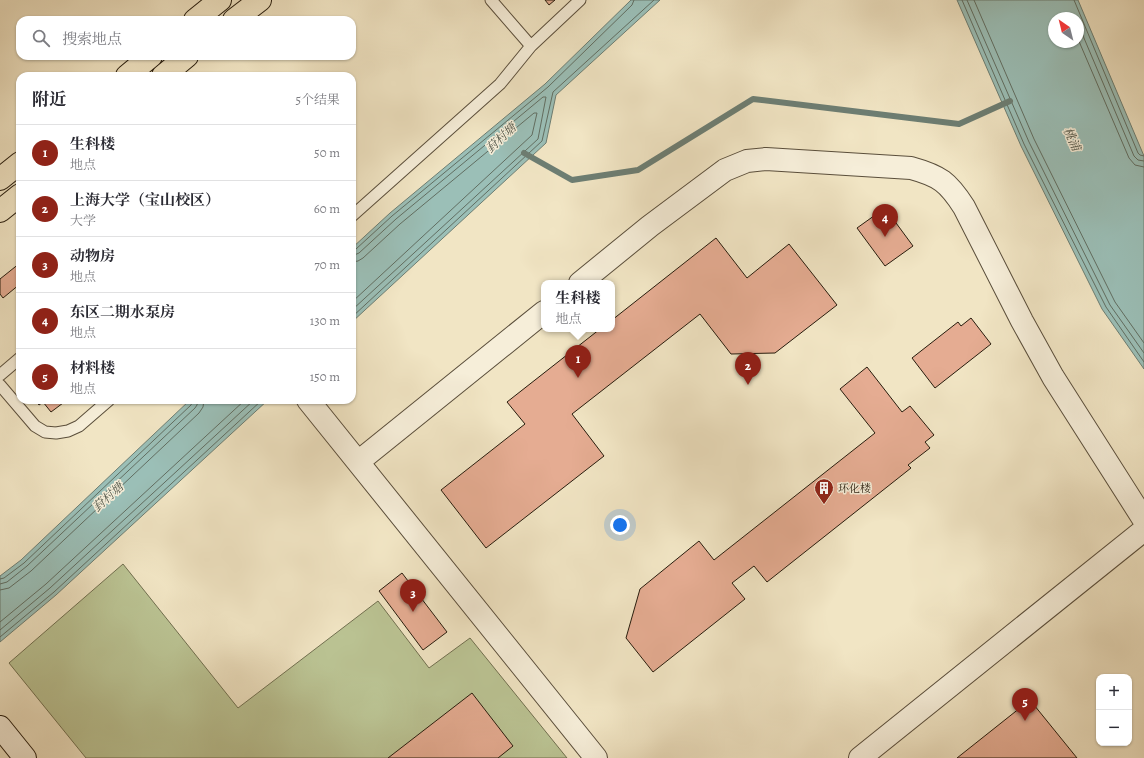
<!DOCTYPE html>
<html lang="zh">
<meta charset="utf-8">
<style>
body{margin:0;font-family:Alegreya,"Noto Serif SC",serif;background:#f7f7f7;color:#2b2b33}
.controls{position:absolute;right:12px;bottom:12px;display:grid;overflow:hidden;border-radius:8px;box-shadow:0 1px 3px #0004}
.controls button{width:36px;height:36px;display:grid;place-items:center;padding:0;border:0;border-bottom:1px solid #e1e1e2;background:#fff;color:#2b2b33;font:20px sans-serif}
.compass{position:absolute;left:1048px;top:12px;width:36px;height:36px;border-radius:50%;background:#fff;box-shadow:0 1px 3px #0004;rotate:325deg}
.you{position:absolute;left:620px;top:525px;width:14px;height:14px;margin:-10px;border:3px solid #fff;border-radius:50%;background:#1a73e8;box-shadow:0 0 0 6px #1a73e833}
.badge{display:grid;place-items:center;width:26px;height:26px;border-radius:50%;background:#8f2418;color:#fff;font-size:13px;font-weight:700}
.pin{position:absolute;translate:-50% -33px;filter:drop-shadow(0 1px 2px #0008)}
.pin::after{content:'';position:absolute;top:21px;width:14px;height:12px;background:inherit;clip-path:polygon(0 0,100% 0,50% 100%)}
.popup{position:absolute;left:541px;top:280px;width:74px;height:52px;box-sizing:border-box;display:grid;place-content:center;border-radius:8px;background:#fff;filter:drop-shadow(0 1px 3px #0005);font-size:13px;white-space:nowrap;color:#7c7c81}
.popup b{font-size:15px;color:#2b2b33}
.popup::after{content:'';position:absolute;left:50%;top:100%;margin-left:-8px;border:8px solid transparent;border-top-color:#fff}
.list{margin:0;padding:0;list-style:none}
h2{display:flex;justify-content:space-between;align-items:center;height:52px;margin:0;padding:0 16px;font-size:17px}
h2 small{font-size:13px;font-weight:400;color:#7c7c81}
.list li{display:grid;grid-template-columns:26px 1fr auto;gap:12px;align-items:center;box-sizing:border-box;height:56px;padding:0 16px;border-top:1px solid #e1e1e2}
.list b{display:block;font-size:15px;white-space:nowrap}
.list p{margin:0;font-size:13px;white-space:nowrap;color:#7c7c81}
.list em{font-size:13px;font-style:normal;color:#7c7c81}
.icon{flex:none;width:22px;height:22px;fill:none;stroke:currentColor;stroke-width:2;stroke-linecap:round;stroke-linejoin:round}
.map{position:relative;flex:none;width:1144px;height:758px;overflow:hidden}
.search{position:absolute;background:#fff;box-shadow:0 1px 3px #0004;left:16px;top:16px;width:340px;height:44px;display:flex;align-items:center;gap:10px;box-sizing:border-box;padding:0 14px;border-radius:12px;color:#7c7c81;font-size:15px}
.panel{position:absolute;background:#fff;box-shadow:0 1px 3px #0004;left:16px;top:72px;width:340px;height:332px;border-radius:12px}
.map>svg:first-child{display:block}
</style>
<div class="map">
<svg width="1144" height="758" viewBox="0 0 1144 758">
<rect width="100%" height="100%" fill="#f1e5c4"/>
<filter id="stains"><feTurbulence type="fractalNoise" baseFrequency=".005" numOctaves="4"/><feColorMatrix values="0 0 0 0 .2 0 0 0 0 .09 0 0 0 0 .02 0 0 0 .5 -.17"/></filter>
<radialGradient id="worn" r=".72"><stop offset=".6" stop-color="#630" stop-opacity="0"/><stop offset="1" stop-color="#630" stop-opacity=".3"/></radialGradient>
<!-- green -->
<path fill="#bbc494" stroke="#717050" d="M123,564L238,708L378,601L429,668L470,638L567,758H86L9,663Z"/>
<!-- water -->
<path fill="#9bbfb7" stroke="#6d7e73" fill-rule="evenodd" d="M631,0H660L556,95L546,143L352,322V248L390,213L545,84Z
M957,0H1078L1144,156V369L1102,309L1021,146ZM1054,18H1078V42H1054Z
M190,400H268L56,595L0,642V576L21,560Z"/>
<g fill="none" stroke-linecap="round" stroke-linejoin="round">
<!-- shore -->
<path stroke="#616e62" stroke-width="1" d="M962,0L1024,144L1106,307L1144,362
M967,0L1029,142L1110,305L1144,353
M974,0L1034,139L1115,302L1144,343
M1074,0L1138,153L1140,155L1144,156
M1078,24L1134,156L1138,160L1144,161
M1078,39L1129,158L1135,165L1144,167
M352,250L356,249L392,216L548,87L632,5L634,0
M352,256L359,253L396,219L543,97H546L538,139L352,310
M352,262L358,261L363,258L400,224L534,113H537L532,135L352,302
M352,317L542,141L553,92L654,0
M0,579L4,578L24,563L191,405L193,400
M0,584L7,582L27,566L195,408L197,405L198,400
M0,590L9,588L31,571L199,413L203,407L204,400
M0,622L46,584L245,400
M0,630L50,588L254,400
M0,637L54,592L262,400"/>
<!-- stream -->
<path stroke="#6d7e73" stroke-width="6" d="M524,153L572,180L638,170L753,99L959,124L1010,101"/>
</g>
<!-- building -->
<path fill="#e5ac92" stroke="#271c0d" d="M545,0H555L549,5Z
M885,208L913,246L885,266L857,228Z
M716,238L747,278L789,244L837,305L775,353L731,354L700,314L572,414L604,456L486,548L441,490L525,424L507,402L600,329H612V320Z
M20,263V284L3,298L0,294V279Z
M971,318L991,344L935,388L912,358L958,322L961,326Z
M867,367L902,412L910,406L934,435L925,442L930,448L908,465L911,468L767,582L754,566L732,583L745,599L653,672L626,638L640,589L699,541L714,560L875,433L840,389Z
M35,400H67L51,412L43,402L39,405Z
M402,573L447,632L423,650L379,591Z
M472,693L513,746L498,758H388Z
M1030,700L1077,758H957Z"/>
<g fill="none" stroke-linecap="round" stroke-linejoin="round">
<defs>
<path id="lane" d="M491,0L531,46
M352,216L500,84L531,46L580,0
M0,375L20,358
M0,385L35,426L45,432L56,433L68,431L79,426L109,400"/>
<path id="street" d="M580,283L650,226L725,170L747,161L766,159L911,168C940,176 948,182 964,207L1022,321L1053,377L1144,520
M308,400L596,758
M358,462L544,312
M860,758L1144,530"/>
<path id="secondary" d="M0,727L25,758"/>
<path id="primary" d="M195,20L220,0
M234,20L260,0
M127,76L151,56
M163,76L187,56
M0,179L20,163
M0,211L20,195"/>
</defs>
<!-- lane casing -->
<use href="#lane" stroke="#5a4e3b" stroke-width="13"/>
<!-- street casing -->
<use href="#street" stroke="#5a4e3b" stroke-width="24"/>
<!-- secondary casing -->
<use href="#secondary" stroke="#271c0d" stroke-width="24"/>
<!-- primary casing -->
<use href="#primary" stroke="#271c0d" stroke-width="24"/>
<!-- lane -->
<use href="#lane" stroke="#f6eed9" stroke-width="11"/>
<!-- street -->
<use href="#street" stroke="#f6eed9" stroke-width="22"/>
<!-- secondary -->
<use href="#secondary" stroke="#f6eed9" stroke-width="22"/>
<!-- primary -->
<use href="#primary" stroke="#f1e5c4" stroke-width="22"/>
</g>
<!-- icons -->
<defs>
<symbol id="building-pin" viewBox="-11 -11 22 30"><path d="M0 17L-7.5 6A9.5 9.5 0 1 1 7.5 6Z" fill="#8f2418" stroke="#f6eed9"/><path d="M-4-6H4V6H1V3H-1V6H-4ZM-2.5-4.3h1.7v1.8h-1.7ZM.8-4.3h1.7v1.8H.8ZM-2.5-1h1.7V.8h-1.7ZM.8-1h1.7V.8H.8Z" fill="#fff"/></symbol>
</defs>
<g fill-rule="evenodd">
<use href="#building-pin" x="813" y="477" width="22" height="30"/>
</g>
<g text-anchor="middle" stroke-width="3" stroke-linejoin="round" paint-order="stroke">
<!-- poi labels -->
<g font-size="11" fill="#271c0d" stroke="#f6eed9" text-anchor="start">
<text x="838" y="492">环化楼</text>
</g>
<!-- water labels -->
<g font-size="12" font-style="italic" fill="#505548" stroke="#f6eed9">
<text transform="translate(501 138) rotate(-43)" y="4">葑村塘</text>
<text transform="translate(1072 139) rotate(65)" y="4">桃浦</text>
<text transform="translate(108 497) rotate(-42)" y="4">葑村塘</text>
</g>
</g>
<rect width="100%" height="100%" filter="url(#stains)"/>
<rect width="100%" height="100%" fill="url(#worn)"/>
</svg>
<div class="controls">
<button>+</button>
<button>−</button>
</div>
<svg class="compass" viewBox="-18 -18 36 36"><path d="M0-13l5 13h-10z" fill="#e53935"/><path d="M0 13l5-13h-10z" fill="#7c7c81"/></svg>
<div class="you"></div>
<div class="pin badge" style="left:578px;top:378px">1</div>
<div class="popup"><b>生科楼</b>地点</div>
<div class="pin badge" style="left:748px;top:385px">2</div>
<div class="pin badge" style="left:413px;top:612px">3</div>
<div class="pin badge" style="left:885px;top:237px">4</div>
<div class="pin badge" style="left:1025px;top:721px">5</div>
<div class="search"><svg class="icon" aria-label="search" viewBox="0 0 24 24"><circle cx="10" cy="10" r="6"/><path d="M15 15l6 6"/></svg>搜索地点</div>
<section class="panel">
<h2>附近<small>5个结果</small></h2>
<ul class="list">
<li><span class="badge">1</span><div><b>生科楼</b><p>地点</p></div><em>50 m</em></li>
<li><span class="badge">2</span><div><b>上海大学（宝山校区）</b><p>大学</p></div><em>60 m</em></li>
<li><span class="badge">3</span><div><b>动物房</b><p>地点</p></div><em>70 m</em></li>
<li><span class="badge">4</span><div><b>东区二期水泵房</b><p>地点</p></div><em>130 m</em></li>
<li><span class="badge">5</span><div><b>材料楼</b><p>地点</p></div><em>150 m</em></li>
</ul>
</section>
</div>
